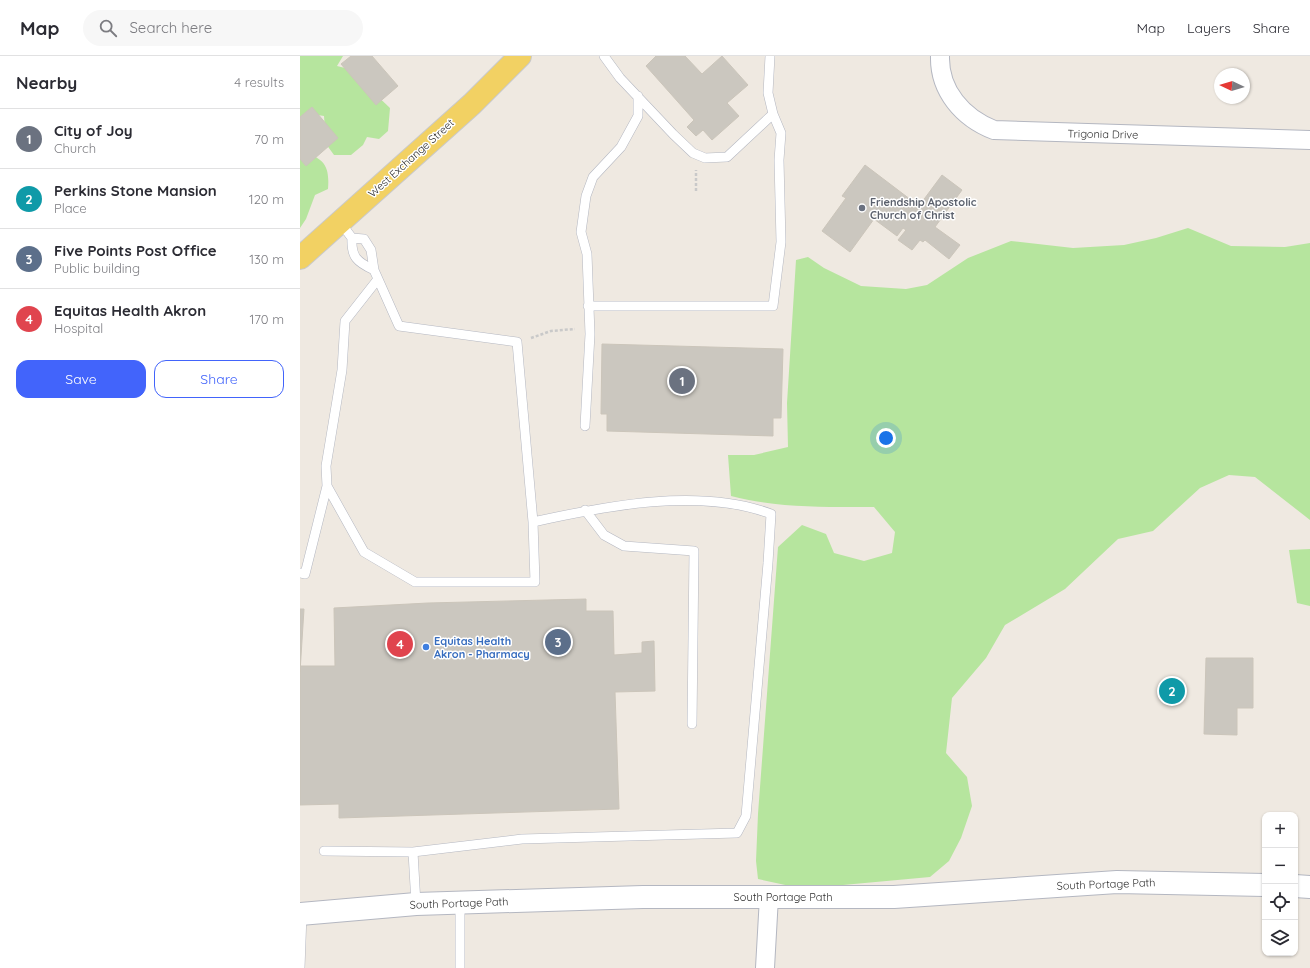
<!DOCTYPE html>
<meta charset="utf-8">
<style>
body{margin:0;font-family:Quicksand,sans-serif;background:#f7f7f7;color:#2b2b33}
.controls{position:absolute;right:12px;bottom:12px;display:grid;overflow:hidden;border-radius:8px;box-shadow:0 1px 3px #0004}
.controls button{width:36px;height:36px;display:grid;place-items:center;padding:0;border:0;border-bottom:1px solid #e1e1e2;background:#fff;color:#2b2b33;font:20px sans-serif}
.compass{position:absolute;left:914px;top:12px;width:36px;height:36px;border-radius:50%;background:#fff;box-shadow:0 1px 3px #0004;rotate:274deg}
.you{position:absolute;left:586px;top:382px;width:14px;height:14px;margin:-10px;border:3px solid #fff;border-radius:50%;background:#1a73e8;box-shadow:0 0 0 6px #1a73e833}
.badge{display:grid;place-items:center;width:26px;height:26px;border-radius:50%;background:#4264fb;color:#fff;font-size:13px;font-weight:700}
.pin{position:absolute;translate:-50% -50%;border:2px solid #fff;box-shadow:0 1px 4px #0006}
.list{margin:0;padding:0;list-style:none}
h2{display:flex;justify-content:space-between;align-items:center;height:52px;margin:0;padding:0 16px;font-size:17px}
h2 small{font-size:13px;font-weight:400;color:#7c7c81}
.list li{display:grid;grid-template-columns:26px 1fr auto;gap:12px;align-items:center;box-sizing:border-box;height:60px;padding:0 16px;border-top:1px solid #e1e1e2}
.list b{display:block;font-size:15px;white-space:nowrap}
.list p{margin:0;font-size:13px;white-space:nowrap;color:#7c7c81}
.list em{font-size:13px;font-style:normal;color:#7c7c81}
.actions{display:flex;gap:8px;padding:12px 16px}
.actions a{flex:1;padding:9px 0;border:1px solid #4264fb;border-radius:12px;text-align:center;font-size:14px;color:#4264fb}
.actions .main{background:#4264fb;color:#fff}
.icon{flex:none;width:22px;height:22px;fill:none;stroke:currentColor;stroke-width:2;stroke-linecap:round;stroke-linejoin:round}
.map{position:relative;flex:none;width:1010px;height:912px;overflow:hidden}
header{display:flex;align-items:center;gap:24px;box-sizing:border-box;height:56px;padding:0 20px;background:#fff;border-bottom:1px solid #e1e1e2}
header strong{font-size:19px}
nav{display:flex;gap:22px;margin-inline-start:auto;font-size:14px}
.search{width:280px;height:36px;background:#f7f7f7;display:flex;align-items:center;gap:10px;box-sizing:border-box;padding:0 14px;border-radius:22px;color:#7c7c81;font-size:15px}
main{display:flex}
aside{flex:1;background:#fff}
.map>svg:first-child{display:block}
</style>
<header>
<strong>Map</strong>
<div class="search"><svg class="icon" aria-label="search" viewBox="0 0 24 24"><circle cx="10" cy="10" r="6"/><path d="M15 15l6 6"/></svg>Search here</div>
<nav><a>Map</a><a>Layers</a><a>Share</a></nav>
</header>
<main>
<aside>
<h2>Nearby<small>4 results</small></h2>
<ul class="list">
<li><span class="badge" style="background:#6b7280">1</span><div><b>City of Joy</b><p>Church</p></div><em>70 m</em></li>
<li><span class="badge" style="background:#0f9aa8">2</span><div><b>Perkins Stone Mansion</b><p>Place</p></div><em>120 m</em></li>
<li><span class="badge" style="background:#5c6f8a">3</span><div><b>Five Points Post Office</b><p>Public building</p></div><em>130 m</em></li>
<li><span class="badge" style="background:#e0444e">4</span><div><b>Equitas Health Akron</b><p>Hospital</p></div><em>170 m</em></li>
</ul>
<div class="actions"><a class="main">Save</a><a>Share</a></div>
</aside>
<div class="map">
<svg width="1010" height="912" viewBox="0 0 1010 912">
<rect width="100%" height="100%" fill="#efe9e1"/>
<!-- green -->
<path fill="#b6e59e" d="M0,0H43L37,10L49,13L90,52L88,75L79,83L67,81L63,89L51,99H34L26,88L24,60L11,58L0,61Z
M0,95C23,102 30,108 28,133L15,139L6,163L0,172Z
M888,172L931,190L985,191L1010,187V464L955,421L929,419L900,432L853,475L818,483L765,533L705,569L686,602L652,642L646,697L667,721L672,750L661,782L649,805L630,821L543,829L490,830L458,823L456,805L458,758L478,491L502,469L526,478L534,497L564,505L592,497L595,476L574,451C525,451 478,452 431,440L428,399H454L488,391L487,347L496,204L508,201L524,212L561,230L606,233L627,229L668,202L711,185L773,192L824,189L856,182Z
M1010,493V550L997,547L989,494Z"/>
<!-- building -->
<path fill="#cbc7bf" stroke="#cbc5ba" d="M51,0H72L98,30L76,49L41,8Z
M356,0H385L402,18L422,0L448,29L427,47L439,60L412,84L403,74L396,80L387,71L394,64L346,10Z
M12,51L38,82L6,110L0,103V61Z
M565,109L619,150L642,119L662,134L635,171L660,189L649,203L625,184L623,186L620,184L612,194L598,184L606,174L603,172L597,180L574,163L550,196L522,175L546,142L542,140Z
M302,288L483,293L481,362H473V380L307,375V358H301Z
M286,543V555H313L314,599L342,597V586L354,585L355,635L315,636L319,753L39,762V748L0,749V610H35L34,552L128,547Z
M0,553H4L0,616Z
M906,602H953V652H937V679L904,678Z"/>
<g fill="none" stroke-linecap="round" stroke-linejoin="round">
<defs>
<path id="service" d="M304,0L320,22L373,78L393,97L405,102L427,101L473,58
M40,166L52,182C51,201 57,206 74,214
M52,182L64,183L71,194L74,214L99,270L217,286L233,466C305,450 400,431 471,458L468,507L446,760L437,777L222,783L113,796L116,848
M288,250H473L481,186L479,104L481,77L473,58L468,37L470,0
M285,370L290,278L287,198L281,176L286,140L293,121L321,91L338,60V40
M27,430L26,410L42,314L45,265L78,223
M285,454L304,479L324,490L394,495L392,668
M0,517L5,518L27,430L64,496L115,526H235L233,466
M24,795L113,796
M160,847V912
M0,912L2,858"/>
<path id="minor" d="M640,0C639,35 663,62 694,74L1010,84
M465,912L469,841"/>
<path id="tertiary" d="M995,830L1010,831
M0,858L116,848L343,841H594L817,826L965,829"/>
<path id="primary" d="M0,202L172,48L220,0"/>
</defs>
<!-- service casing -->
<use href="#service" stroke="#b4b7c1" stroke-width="10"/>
<!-- minor casing -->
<use href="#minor" stroke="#b4b7c1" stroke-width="20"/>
<!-- tertiary casing -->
<use href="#tertiary" stroke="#b4b7c1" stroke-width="24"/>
<!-- primary casing -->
<use href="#primary" stroke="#c9c9c9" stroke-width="24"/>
<!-- path -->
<path stroke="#c9c9c9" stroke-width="2.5" stroke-dasharray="3 2" stroke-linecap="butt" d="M396,135V114
M231,282L251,275L275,273"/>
<!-- service -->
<use href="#service" stroke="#fff" stroke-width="9"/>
<!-- minor -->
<use href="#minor" stroke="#fff" stroke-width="18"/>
<!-- tertiary -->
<use href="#tertiary" stroke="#fff" stroke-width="22"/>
<!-- primary -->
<use href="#primary" stroke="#f2d163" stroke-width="22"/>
</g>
<!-- markers -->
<circle fill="#6b7280" stroke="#fff" stroke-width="1.5" cx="562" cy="152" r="4"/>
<circle fill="#3f7fe0" stroke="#fff" stroke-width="1.5" cx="126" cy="591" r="4"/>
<g text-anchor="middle" stroke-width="3" stroke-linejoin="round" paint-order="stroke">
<!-- street labels -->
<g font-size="11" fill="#2e2e2e" stroke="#fff">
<text transform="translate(803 78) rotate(1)" y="4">Trigonia Drive</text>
<text transform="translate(111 102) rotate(-42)" y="4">West Exchange Street</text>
<text transform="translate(806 828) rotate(-2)" y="4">South Portage Path</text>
<text x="483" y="845">South Portage Path</text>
<text transform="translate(159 847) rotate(-2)" y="4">South Portage Path</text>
</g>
<!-- worship labels -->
<g font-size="11" font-weight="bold" fill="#5b616d" stroke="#fff" text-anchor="start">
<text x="570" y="150">Friendship Apostolic<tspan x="570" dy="13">Church of Christ</tspan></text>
</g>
<!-- shop labels -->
<g font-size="11" font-weight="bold" fill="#366cbe" stroke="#fff" text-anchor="start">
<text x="134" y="589">Equitas Health<tspan x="134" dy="13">Akron - Pharmacy</tspan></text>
</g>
</g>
</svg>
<div class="controls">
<button>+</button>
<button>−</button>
<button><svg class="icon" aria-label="locate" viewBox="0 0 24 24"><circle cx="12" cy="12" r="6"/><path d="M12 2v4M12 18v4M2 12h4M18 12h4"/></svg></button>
<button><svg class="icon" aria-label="layers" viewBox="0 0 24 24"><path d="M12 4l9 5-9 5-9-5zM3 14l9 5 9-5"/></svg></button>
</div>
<svg class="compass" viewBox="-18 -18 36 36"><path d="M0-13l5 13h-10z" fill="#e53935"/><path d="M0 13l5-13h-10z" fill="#7c7c81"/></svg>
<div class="you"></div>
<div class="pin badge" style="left:382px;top:325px;background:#6b7280">1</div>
<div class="pin badge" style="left:872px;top:635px;background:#0f9aa8">2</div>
<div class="pin badge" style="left:258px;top:586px;background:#5c6f8a">3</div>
<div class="pin badge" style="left:100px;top:588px;background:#e0444e">4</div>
</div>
</main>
